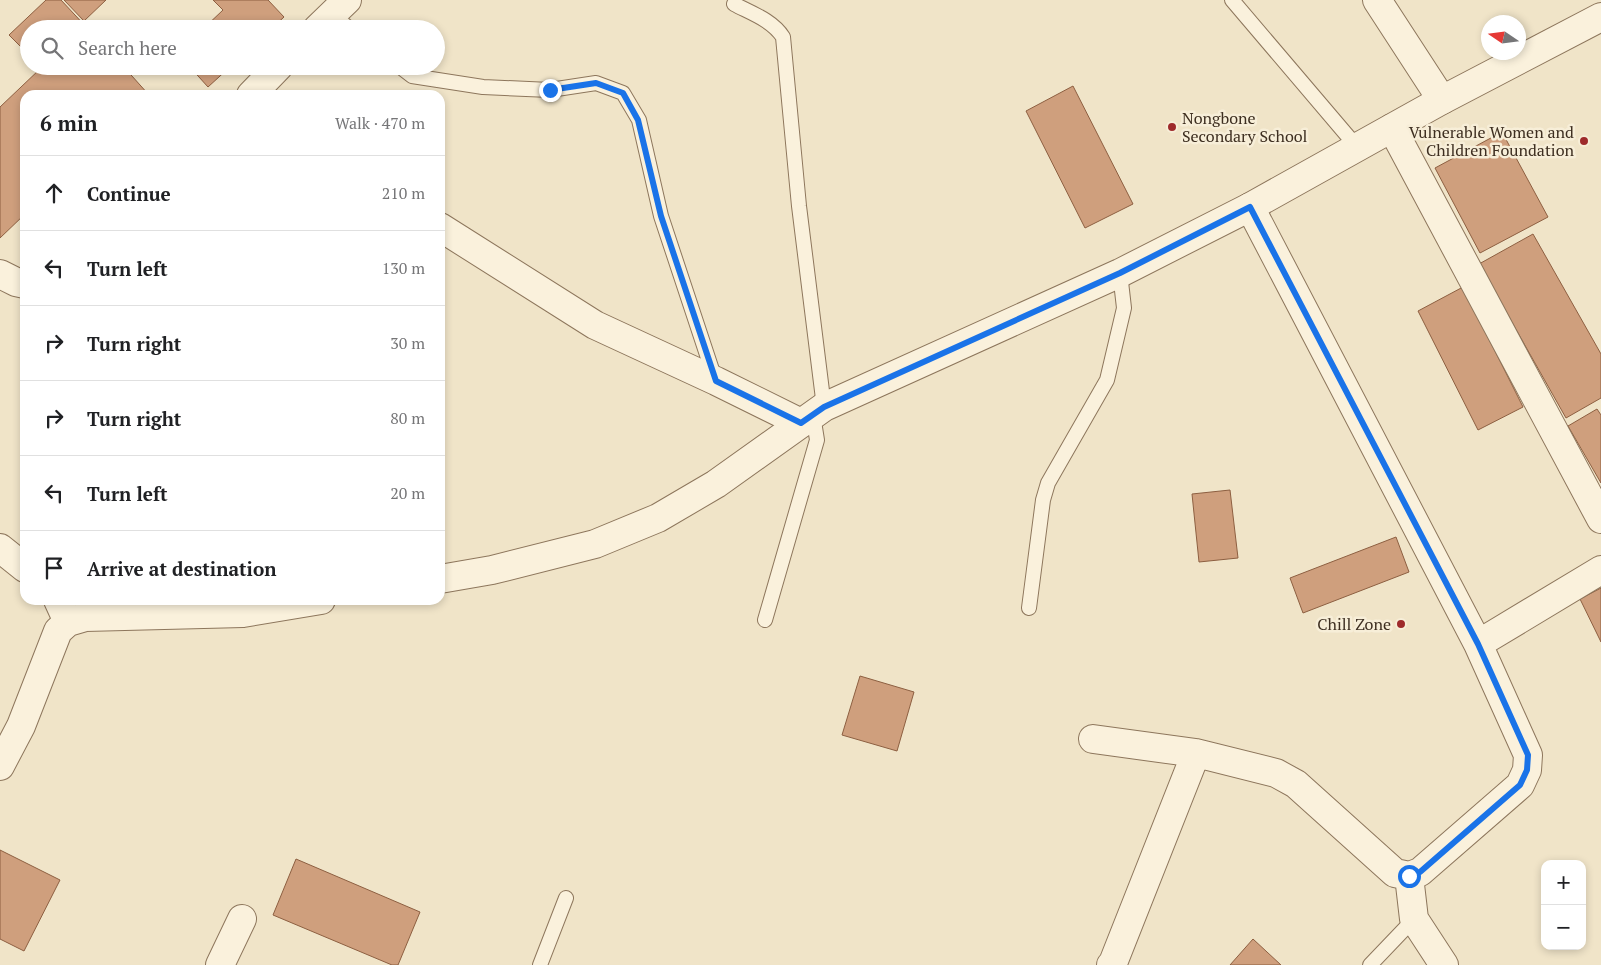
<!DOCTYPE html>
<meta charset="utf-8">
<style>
body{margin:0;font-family:"PT Serif",serif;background:#f2f2f2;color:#202124}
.controls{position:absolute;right:15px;bottom:15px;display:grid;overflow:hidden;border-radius:10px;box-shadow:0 2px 8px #0003}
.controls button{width:45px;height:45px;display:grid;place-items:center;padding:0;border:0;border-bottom:1px solid #e0e0e0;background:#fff;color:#202124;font:25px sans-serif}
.compass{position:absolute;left:1481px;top:15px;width:45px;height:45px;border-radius:50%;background:#fff;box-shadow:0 2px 8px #0003;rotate:283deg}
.stop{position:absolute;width:15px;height:15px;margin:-11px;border:4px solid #1a73e8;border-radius:50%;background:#fff}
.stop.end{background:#1a73e8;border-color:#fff;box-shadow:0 1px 5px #0008}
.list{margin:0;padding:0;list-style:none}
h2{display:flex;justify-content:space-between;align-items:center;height:65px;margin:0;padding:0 20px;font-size:21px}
h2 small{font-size:16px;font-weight:400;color:#757577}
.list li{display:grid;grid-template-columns:32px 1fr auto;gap:15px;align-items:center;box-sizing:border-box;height:75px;padding:0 20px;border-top:1px solid #e0e0e0}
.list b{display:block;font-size:19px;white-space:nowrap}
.list em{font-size:16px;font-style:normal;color:#757577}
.icon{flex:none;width:28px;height:28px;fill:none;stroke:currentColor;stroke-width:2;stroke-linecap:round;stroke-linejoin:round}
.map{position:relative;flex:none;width:1601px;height:965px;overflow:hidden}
.search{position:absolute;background:#fff;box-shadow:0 2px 8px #0003;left:20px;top:20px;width:425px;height:55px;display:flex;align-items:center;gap:12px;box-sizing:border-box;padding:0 18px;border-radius:28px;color:#757577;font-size:19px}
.panel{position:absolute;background:#fff;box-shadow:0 2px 8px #0003;left:20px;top:90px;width:425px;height:515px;border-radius:15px}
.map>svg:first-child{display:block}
</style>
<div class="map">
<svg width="1601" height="965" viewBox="0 0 1601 965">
<rect width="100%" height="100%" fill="#f0e4c8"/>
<!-- building -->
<path fill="#cf9f7d" stroke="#8d5f41" d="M46,0H61L88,29H29V55L9,35Z
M64,0H106L84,21Z
M213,0H268L284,17L271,29H203L223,10Z
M39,66H123L149,95H25V214L0,238V107L41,68Z
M189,66H231L208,87Z
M1073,86L1133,204L1085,228L1026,111Z
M1502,132L1548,217L1480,253L1435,168Z
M1533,234L1601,354V398L1566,418L1479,264Z
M1463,287L1523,407L1478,430L1418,311Z
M1597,409L1601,415V483L1568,426Z
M1230,490L1238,558L1199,562L1192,494Z
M1396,537L1409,572L1303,613L1290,578Z
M1601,588V642L1580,599Z
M860,676L914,692L897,751L842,735Z
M0,850L60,880L24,951L0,939Z
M296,859L420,912L398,965H392L273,915Z
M1253,939L1281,965H1230Z"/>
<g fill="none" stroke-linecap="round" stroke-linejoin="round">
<defs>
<path id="service" d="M1232,0L1357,147
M734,4C751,13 772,20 783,37L799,206L824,407
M331,14L350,29
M399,66L412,76L483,87L550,90L596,83L623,93L639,120L661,216L715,379
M1029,608L1043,500L1048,483L1107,380L1124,308L1120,273
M765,620L817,440L813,415
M540,965L566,898
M1370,965L1414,919"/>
<path id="minor" d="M1377,0L1442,100
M317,29L347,0
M251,95L279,66
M1392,128L1601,519
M440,227L595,325L716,381L801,423
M0,274L16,282L25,284
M0,548L25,568
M58,600L68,622
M1478,644L1601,570
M1093,739L1196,753L1276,773L1296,784L1395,873L1409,876L1420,872L1520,785L1527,770L1528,755L1478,644L1250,207
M1409,876L1414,919L1444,965
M220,965L242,919
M1111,965L1113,963L1196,753"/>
<path id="tertiary" d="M440,579L492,570L595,544L658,518L716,484L824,407L1120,273L1250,207L1442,100L1601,17
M0,766L21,726L58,631L68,622L85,617L243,613L321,600"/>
</defs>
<!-- service casing -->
<use href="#service" stroke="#8d765c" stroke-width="16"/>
<!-- minor casing -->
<use href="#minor" stroke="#8d765c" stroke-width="30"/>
<!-- tertiary casing -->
<use href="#tertiary" stroke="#8d765c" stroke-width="30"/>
<!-- service -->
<use href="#service" stroke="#faf1dc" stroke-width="14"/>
<!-- minor -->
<use href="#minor" stroke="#faf1dc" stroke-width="28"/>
<!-- tertiary -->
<use href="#tertiary" stroke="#faf1dc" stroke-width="28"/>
</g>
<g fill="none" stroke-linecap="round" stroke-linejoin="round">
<!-- route -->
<path stroke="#1a73e8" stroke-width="6" d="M550,90L596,83L623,93L638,120L661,216L716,381L801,423L824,407L1120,273L1250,207L1478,644L1528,755L1527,770L1520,785L1420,872L1409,876"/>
</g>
<!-- markers -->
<g fill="#9e2a2b" stroke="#f7eed8" stroke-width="2">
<circle cx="1172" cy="127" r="5"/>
<circle cx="1584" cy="141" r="5"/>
<circle cx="1401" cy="624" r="5"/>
</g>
<g text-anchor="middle" stroke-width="5" stroke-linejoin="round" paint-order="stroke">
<!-- poi labels -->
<g font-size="16" fill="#3d2e20" stroke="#f7eed8" text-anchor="end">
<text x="1182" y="124" text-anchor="start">Nongbone<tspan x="1182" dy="18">Secondary School</tspan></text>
<text x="1574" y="138">Vulnerable Women and<tspan x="1574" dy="18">Children Foundation</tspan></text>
<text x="1391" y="630">Chill Zone</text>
</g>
</g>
</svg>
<div class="controls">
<button>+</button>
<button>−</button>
</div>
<svg class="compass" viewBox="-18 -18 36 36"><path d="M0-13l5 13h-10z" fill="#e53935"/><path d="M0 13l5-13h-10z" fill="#757577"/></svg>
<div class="stop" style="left:1409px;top:876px"></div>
<div class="stop end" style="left:550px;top:90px"></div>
<div class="search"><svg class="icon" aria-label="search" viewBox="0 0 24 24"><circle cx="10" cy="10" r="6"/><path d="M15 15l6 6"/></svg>Search here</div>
<section class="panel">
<h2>6 min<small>Walk · 470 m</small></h2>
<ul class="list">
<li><svg class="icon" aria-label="ahead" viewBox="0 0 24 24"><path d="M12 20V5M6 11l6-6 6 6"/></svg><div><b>Continue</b></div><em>210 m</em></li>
<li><svg class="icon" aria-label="left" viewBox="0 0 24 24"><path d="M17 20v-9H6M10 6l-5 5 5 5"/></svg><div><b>Turn left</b></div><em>130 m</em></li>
<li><svg class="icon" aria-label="right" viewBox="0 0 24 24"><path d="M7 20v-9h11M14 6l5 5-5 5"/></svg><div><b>Turn right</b></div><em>30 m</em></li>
<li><svg class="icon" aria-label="right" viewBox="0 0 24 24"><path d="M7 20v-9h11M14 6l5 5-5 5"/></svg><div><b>Turn right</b></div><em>80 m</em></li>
<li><svg class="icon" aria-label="left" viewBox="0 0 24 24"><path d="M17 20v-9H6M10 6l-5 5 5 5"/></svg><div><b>Turn left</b></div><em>20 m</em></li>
<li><svg class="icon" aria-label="arrive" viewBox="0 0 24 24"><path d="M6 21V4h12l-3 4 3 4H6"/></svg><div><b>Arrive at destination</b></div></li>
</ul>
</section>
</div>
